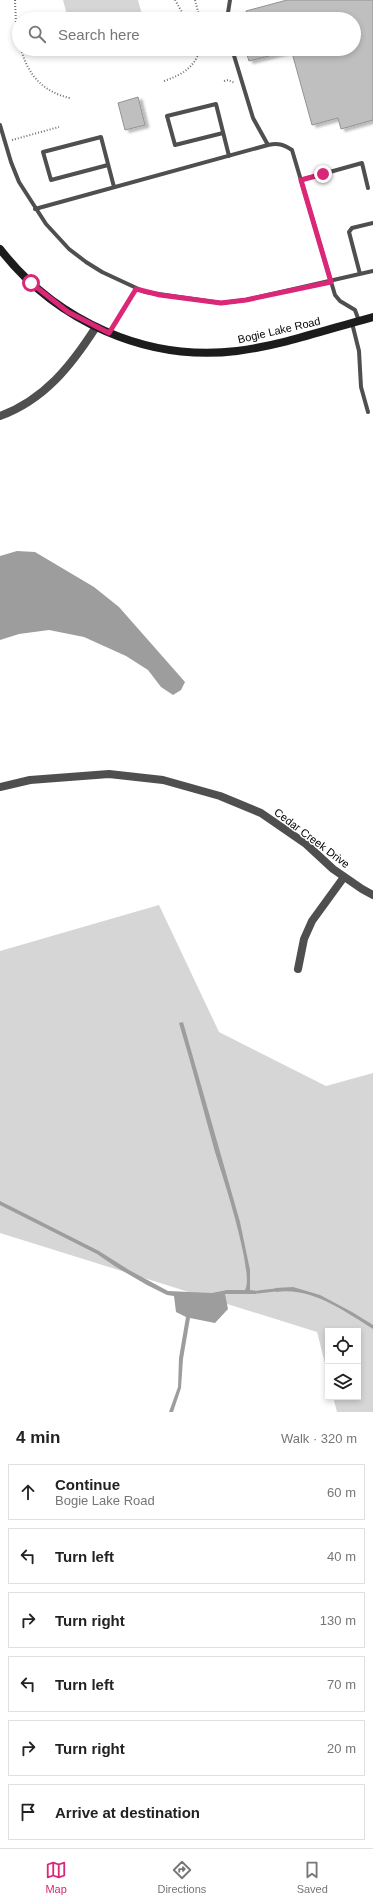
<!DOCTYPE html>
<meta charset="utf-8">
<style>
body{margin:0;font-family:Arial,sans-serif;background:#f2f2f2;color:#222}
.controls{position:absolute;right:12px;bottom:12px;display:grid;overflow:hidden;border-radius:0px;box-shadow:0 2px 6px #0003}
.controls button{width:36px;height:36px;display:grid;place-items:center;padding:0;border:0;border-bottom:1px solid #e0e0e0;background:#fff;color:#222;font:20px sans-serif}
.stop{position:absolute;width:12px;height:12px;margin:-9px;border:3px solid #db2777;border-radius:50%;background:#fff}
.stop.end{background:#db2777;border-color:#fff;box-shadow:0 1px 4px #0008}
.list{margin:0;padding:0;list-style:none}
h2{display:flex;justify-content:space-between;align-items:center;height:52px;margin:0;padding:0 16px;font-size:17px}
h2 small{font-size:13px;font-weight:400;color:#767676}
.list li{display:grid;grid-template-columns:26px 1fr auto;gap:12px;align-items:center;box-sizing:border-box;height:56px;margin:0 8px 8px;padding:0 8px;border:1px solid #e0e0e0;border-radius:0px}
.list b{display:block;font-size:15px;white-space:nowrap}
.list p{margin:0;font-size:13px;white-space:nowrap;color:#767676}
.list em{font-size:13px;font-style:normal;color:#767676}
.icon{flex:none;width:22px;height:22px;fill:none;stroke:currentColor;stroke-width:2;stroke-linecap:round;stroke-linejoin:round}
.map{position:relative;flex:none;width:373px;height:1412px;overflow:hidden}
.search{position:absolute;background:#fff;box-shadow:0 2px 6px #0003;left:12px;right:12px;top:12px;height:44px;display:flex;align-items:center;gap:10px;box-sizing:border-box;padding:0 14px;border-radius:22px;color:#767676;font-size:15px}
.sheet{height:436px;background:#fff}
nav{display:flex;justify-content:space-around;align-items:center;box-sizing:border-box;height:56px;border-top:1px solid #e0e0e0;background:#fff;font-size:11px;color:#767676}
nav a{display:grid;justify-items:center;gap:2px}
nav .on{color:#db2777}
.map>svg:first-child{display:block}
</style>
<div class="map">
<svg width="373" height="1412" viewBox="0 0 373 1412">
<defs>
<filter id="shadow"><feDropShadow dx="4" dy="2.5" stdDeviation="1" flood-color="#0004"/></filter>
</defs>
<rect width="100%" height="100%" fill="#fff"/>
<!-- green -->
<path fill="#d6d6d6" d="M63,0H138L143,18L68,19Z
M159,905L219,1032L326,1086L373,1073V1412H337L333,1397H358V1331H328V1375L317,1332L0,1233V951Z"/>
<!-- water -->
<path fill="#9d9d9d" d="M17,551L35,552L94,587L119,607L185,682L181,690L173,695L161,687L148,670L126,656L84,637L49,630L19,634L0,640V556Z
M183,1022L240,1222L250,1270V1290L257,1291L258,1292L256,1294H225L228,1309L215,1323L190,1318L183,1359L181,1388L173,1412H169L178,1387L179,1358L186,1317L176,1312L174,1296L167,1295L147,1285L116,1267L97,1254L0,1205V1201L99,1251L129,1270L168,1291L212,1293L227,1290H245C255,1274 222,1174 215,1152C203,1109 192,1066 179,1023Z
M293,1287L320,1295L352,1312L373,1325V1329C344,1311 312,1287 276,1292L275,1290V1288Z"/>
<g fill="none" stroke-linecap="round" stroke-linejoin="round">
<!-- stream -->
<path stroke="#9d9d9d" stroke-width="3" d="M258,1292L275,1290"/>
</g>
<!-- building -->
<path fill="#bfbfbf" stroke="#939393" filter="url(#shadow)" d="M287,0H373V120L341,129L338,118L312,125L291,49H354V19H248L246,11Z
M245,49H284L285,52L249,61Z
M138,97L145,125L125,130L118,103Z"/>
<g fill="none" stroke-linecap="round" stroke-linejoin="round">
<!-- path -->
<path stroke="#717171" stroke-width="2" stroke-dasharray="1 2" stroke-linecap="butt" d="M15,0L16,24L19,42
M175,0L186,19
M195,0L200,19
M21,49C28,75 43,92 70,98
M164,81C181,75 195,68 200,49
M224,81L228,80L235,83
M12,140L59,127
M114,325L134,293"/>
<!-- lane -->
<path stroke="#4f4f4f" stroke-width="4" d="M227,19L230,0
M232,49L253,118L268,145
M0,125L11,162L19,182L46,224L69,249L86,262L102,272L145,292L221,303L246,300L373,271
M223,133L175,145L167,116L216,104L229,156
M108,165L51,180L43,152L101,137L114,187
M301,180L362,163L368,188
M35,209L268,145C278,143 283,144 292,150L335,295L340,301L355,310L359,321
M360,274L349,232L352,228L373,223
M352,323L359,351L361,387L368,412"/>
<!-- street -->
<path stroke="#4f4f4f" stroke-width="8" d="M0,416C44,400 71,366 96,327
M0,787L30,780L109,774L163,780L220,796L261,813L306,844L333,869L362,889L373,895
M298,969L304,939L312,921L344,877"/>
<!-- secondary -->
<path stroke="#1c1c1c" stroke-width="8" d="M0,249C56,321 146,362 237,351C283,345 328,329 373,317"/>
</g>
<g fill="none" stroke-linecap="round" stroke-linejoin="round">
<!-- route -->
<path stroke="#db2777" stroke-width="5" d="M31,283L68,312L109,333L136,289L160,295L221,303L246,300L331,282L301,180L323,174"/>
</g>
<g text-anchor="middle" stroke-width="3" stroke-linejoin="round" paint-order="stroke">
<!-- street labels -->
<g font-size="11" fill="#000" stroke="#fff">
<text transform="translate(279 330) rotate(-13)" y="4">Bogie Lake Road</text>
<text transform="translate(312 838) rotate(37)" y="4">Cedar Creek Drive</text>
</g>
</g>
</svg>
<div class="controls">
<button><svg class="icon" aria-label="locate" viewBox="0 0 24 24"><circle cx="12" cy="12" r="6"/><path d="M12 2v4M12 18v4M2 12h4M18 12h4"/></svg></button>
<button><svg class="icon" aria-label="layers" viewBox="0 0 24 24"><path d="M12 4l9 5-9 5-9-5zM3 14l9 5 9-5"/></svg></button>
</div>
<div class="stop" style="left:31px;top:283px"></div>
<div class="stop end" style="left:323px;top:174px"></div>
<div class="search"><svg class="icon" aria-label="search" viewBox="0 0 24 24"><circle cx="10" cy="10" r="6"/><path d="M15 15l6 6"/></svg>Search here</div>
</div>
<section class="sheet">
<h2>4 min<small>Walk · 320 m</small></h2>
<ul class="list">
<li><svg class="icon" aria-label="ahead" viewBox="0 0 24 24"><path d="M12 20V5M6 11l6-6 6 6"/></svg><div><b>Continue</b><p>Bogie Lake Road</p></div><em>60 m</em></li>
<li><svg class="icon" aria-label="left" viewBox="0 0 24 24"><path d="M17 20v-9H6M10 6l-5 5 5 5"/></svg><div><b>Turn left</b></div><em>40 m</em></li>
<li><svg class="icon" aria-label="right" viewBox="0 0 24 24"><path d="M7 20v-9h11M14 6l5 5-5 5"/></svg><div><b>Turn right</b></div><em>130 m</em></li>
<li><svg class="icon" aria-label="left" viewBox="0 0 24 24"><path d="M17 20v-9H6M10 6l-5 5 5 5"/></svg><div><b>Turn left</b></div><em>70 m</em></li>
<li><svg class="icon" aria-label="right" viewBox="0 0 24 24"><path d="M7 20v-9h11M14 6l5 5-5 5"/></svg><div><b>Turn right</b></div><em>20 m</em></li>
<li><svg class="icon" aria-label="arrive" viewBox="0 0 24 24"><path d="M6 21V4h12l-3 4 3 4H6"/></svg><div><b>Arrive at destination</b></div></li>
</ul>
</section>
<nav>
<a class="on"><svg class="icon" aria-label="map" viewBox="0 0 24 24"><path d="M3 6l6-2 6 2 6-2v14l-6 2-6-2-6 2zM9 4v14M15 6v14"/></svg>Map</a>
<a><svg class="icon" aria-label="directions" viewBox="0 0 24 24"><path d="M12 3l9 9-9 9-9-9zM9 14v-3h6M13 9l2 2-2 2"/></svg>Directions</a>
<a><svg class="icon" aria-label="saved" viewBox="0 0 24 24"><path d="M7 4h10v16l-5-4-5 4z"/></svg>Saved</a>
</nav>
